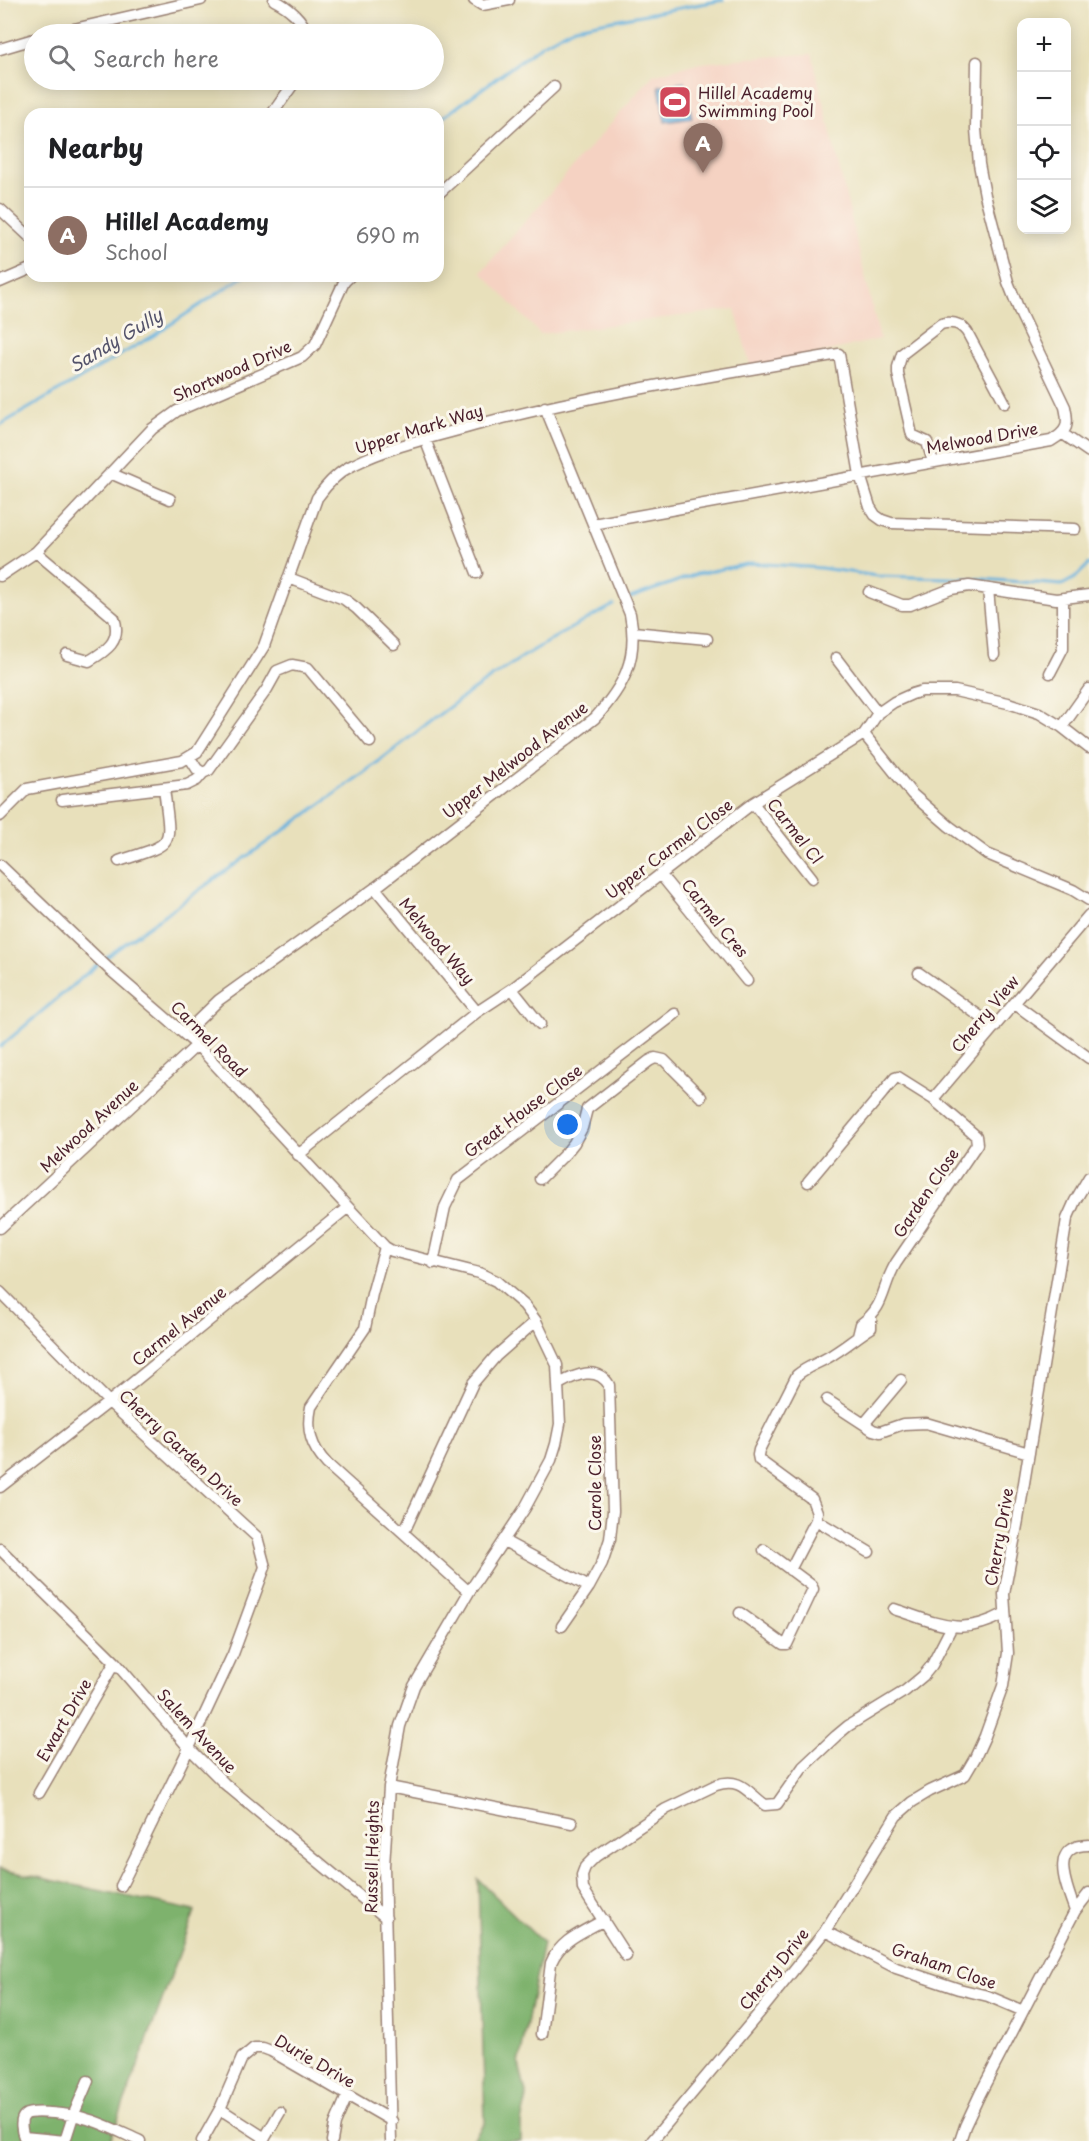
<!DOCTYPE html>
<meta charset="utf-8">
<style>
body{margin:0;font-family:"Playpen Sans",sans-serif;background:#f6f6f6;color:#202124}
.controls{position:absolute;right:18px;top:18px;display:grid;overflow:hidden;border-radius:12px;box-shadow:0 3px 15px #0003}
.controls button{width:54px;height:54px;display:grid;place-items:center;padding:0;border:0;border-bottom:2px solid #e0e0e0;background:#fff;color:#202124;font:30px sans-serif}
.you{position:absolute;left:568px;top:1125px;width:21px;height:21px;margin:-15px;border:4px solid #fff;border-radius:50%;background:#1a73e8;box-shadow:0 0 0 9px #1a73e833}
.badge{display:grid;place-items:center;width:39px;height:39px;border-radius:50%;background:#2563eb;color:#fff;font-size:20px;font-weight:700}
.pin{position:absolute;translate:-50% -50px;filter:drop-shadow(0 2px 3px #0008)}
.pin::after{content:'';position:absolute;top:32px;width:21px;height:18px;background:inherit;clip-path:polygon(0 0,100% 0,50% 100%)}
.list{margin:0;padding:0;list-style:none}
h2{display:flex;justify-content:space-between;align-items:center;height:78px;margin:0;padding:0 24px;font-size:26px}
h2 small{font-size:20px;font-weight:400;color:#757577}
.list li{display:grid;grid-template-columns:39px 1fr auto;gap:18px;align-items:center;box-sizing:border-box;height:96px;padding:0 24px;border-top:2px solid #e0e0e0}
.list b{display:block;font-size:22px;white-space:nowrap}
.list p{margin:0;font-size:20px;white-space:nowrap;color:#757577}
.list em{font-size:20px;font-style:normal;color:#757577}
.icon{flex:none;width:33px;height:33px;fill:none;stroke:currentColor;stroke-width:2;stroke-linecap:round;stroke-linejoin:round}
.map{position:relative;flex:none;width:1089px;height:2141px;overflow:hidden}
.search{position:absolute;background:#fff;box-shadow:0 3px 15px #0003;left:24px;top:24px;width:420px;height:66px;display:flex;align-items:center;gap:15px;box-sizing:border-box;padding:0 21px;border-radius:33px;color:#757577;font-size:22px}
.panel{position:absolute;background:#fff;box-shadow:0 3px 15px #0003;left:24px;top:108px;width:420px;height:174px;border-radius:18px}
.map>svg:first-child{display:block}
</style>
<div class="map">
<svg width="1089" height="2141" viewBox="0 0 1089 2141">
<rect width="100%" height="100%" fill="#fbf7ec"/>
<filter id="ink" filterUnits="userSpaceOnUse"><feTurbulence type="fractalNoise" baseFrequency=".0167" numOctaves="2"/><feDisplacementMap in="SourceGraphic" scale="12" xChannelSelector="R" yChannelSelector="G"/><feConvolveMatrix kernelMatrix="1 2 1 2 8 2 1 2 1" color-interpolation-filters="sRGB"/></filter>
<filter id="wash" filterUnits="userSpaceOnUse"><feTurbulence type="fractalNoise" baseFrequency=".008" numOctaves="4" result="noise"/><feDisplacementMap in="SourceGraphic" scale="24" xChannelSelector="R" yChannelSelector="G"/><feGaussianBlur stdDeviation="1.35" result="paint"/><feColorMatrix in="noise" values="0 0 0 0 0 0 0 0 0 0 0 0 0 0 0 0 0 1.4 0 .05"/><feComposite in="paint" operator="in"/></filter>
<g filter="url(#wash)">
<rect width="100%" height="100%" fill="#e8e0bb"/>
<!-- built -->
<path fill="#f5d2c2" d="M812,54L880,339L751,369L735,309L540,334L481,272L653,75L693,64L748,58Z"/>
<!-- forest -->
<path fill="#7eb26d" stroke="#64684c" stroke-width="1.5" d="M0,1869L195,1911L110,2141H0Z
M478,1879L543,1943L519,2064L527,2097L521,2122V2141H472L485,2122Z"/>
<!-- water -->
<path fill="#65b1de" stroke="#586884" stroke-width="1.5" d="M685,82L692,118L665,122L659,86Z"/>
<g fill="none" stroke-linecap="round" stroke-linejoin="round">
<!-- stream -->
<path stroke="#65b1de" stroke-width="3" d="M438,121L543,44L575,27L723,0
M0,425L153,336L244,276
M630,598L697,574L752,563L821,568L877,576L982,579L1062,585L1075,578L1089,564
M104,959C189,895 277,837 362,774C396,749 429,721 463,697C512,662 561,632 614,605
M0,1047L99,963"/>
</g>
</g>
<g filter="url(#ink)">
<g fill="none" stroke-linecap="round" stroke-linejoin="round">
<defs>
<path id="street" d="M274,0C288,7 303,19 307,34
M474,0L482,5L509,0
M52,34L201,0
M0,49L34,39
M272,114L296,80
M438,194L554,87
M0,209L30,237
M0,282L30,269
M1063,434L1089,452
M425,439L477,573
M933,462L927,442L912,435L898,374V367L902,354L941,324C952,321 960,323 967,332L1005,403
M110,473L170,499
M593,524L1051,441C1068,431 1069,425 1065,407L1021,315L1008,282L985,195L979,164L976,129L977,62
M36,552L114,618C122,641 106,651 89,661L67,655
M0,576L36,552L152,429L177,411L302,357L315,345L344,282L350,276
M289,578L344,599L356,608L394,645
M988,589L994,655
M869,592L902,605H910L951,589L969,586L1056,599L1089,595
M633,632L707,639
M836,658L878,713
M1050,673L1063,648V599
M1062,727L1089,689
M864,734L912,794L949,826L987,854L1073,890L1089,900
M190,758L197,769L203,773L209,770L267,689L277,671L292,665L308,668L370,742
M62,800L187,785L197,780L203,773
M753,803L812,878
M0,816L27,789L182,761L197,752L264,646L317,498C327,484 338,472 353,465C393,445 438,436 480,424C597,393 719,375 839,354L860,475L870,507L875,515L882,520L891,523L1075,529
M119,861C177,842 171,848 164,788
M0,865L108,968L197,1045L385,1247L392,1251L479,1273L496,1281L524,1305L536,1321L557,1365L560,1424L556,1444L551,1460L525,1508L469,1592L414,1686L400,1726L389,1787L384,1866L391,2141
M660,874L747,981
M375,888L477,1012
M919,973L995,1027
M512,989L540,1024
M1015,1004L1089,1058
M185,1033L219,1000L375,888L595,718C624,686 639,659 630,614L545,407
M933,1099L1089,915
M298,1155L477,1012L512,989L753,803L864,734L878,713L894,702L912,694L922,691H955L1008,703L1039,713L1062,727L1089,748
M540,1179L566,1153L574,1143L582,1128L587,1109L649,1061L655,1058L664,1060L701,1097
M808,1182L895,1078L898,1077L933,1099L976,1136L977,1144L896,1263C881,1288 886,1306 861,1324L858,1336
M0,1228L197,1045
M385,1247L372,1294L365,1328L311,1407C306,1430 311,1447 327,1464L469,1592
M433,1263L445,1207L458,1180L675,1014
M0,1292L109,1402L257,1537L265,1567L233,1654L189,1748L121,1886
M559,1384C575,1375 597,1365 609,1385L613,1511L610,1539L602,1563L589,1587L562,1626
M827,1400L873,1430L880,1432L903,1424L926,1423L1029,1453
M864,1424L901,1380
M0,1487L109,1402L347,1208
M816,1520L869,1552
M404,1532L473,1383L496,1356L536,1321
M504,1541L589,1587
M0,1549L115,1662L189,1748L225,1784L386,1918
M790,1570L816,1520L817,1512L812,1499L759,1460L758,1455L759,1450L797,1375C809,1365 823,1362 835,1353C848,1345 858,1336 871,1328V1317
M894,1609C937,1623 960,1638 1004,1614
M740,1613L783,1644H787L813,1589L811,1585L764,1550
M389,1787L572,1823
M39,1793L115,1662
M1075,1911C1067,1887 1047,1845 1089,1845
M825,1931L896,1968L959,1989L988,1996L1023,2011
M626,1956L583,1889L582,1875L585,1867L596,1856L666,1809L716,1785C741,1777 747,1792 765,1805L777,1804L803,1767L836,1736L848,1726L905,1691L923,1676L932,1665L951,1628
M542,2034L551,1963C560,1940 583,1932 604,1920
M220,2109L265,2138
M65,2141L24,2137C22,2132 19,2120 25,2115C32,2109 75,2115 84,2118C103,2123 122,2133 140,2141
M65,2141L73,2116L88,2081
M202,2141L220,2109L242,2058L254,2048H263L271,2051L392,2121
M263,2141L280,2112
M332,2141L335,2124L347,2096
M652,2141L761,2011L825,1931L896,1816L912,1802L930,1791L965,1775L975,1758L985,1736L1003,1686L1008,1653L1004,1594L1018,1520L1067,1219L1075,1201L1089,1177
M960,2141L965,2126L980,2094L1075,1911L1089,1893"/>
</defs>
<!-- street casing -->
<use href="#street" stroke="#998073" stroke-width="13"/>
<!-- street -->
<use href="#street" stroke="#fff" stroke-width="10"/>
</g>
</g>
<!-- icons -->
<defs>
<symbol id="stadium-square" viewBox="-11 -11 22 22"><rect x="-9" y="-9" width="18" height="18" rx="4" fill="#d1495b" stroke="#fbf7ec"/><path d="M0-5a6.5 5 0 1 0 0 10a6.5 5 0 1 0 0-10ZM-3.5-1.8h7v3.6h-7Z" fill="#fff"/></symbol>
</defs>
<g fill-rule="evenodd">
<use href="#stadium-square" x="656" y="83" width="38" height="38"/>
</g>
<g text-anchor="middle" stroke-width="6" stroke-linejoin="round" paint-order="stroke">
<!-- poi labels -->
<g font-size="16" fill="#4a1f2b" stroke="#fbf7ec" text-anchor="start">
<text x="698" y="99">Hillel Academy<tspan x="698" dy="18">Swimming Pool</tspan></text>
</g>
<!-- street labels -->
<g font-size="16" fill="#4a1f2b" stroke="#fbf7ec">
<text transform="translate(232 371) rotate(-24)" y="6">Shortwood Drive</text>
<text transform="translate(419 429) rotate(-17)" y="6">Upper Mark Way</text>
<text transform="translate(982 438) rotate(-10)" y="6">Melwood Drive</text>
<text transform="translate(515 760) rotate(-38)" y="6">Upper Melwood Avenue</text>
<text transform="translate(795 831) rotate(52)" y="6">Carmel Cl</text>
<text transform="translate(669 849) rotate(-37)" y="6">Upper Carmel Close</text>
<text transform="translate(715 918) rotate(51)" y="6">Carmel Cres</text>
<text transform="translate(437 941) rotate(50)" y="6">Melwood Way</text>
<text transform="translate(985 1014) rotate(-50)" y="6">Cherry View</text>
<text transform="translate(209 1039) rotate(45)" y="6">Carmel Road</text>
<text transform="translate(523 1111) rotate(-37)" y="6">Great House Close</text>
<text transform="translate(89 1126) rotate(-43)" y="6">Melwood Avenue</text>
<text transform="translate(926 1193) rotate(-56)" y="6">Garden Close</text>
<text transform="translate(179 1326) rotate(-39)" y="6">Carmel Avenue</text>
<text transform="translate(181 1448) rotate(43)" y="6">Cherry Garden Drive</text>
<text transform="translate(595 1483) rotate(-90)" y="6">Carole Close</text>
<text transform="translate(999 1537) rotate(-80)" y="6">Cherry Drive</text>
<text transform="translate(64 1720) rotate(-60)" y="6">Ewart Drive</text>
<text transform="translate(197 1731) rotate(47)" y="6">Salem Avenue</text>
<text transform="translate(372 1857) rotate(-89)" y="6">Russell Heights</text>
<text transform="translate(944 1966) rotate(19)" y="6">Graham Close</text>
<text transform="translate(774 1969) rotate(-51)" y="6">Cherry Drive</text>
<text transform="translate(315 2061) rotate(30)" y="6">Durie Drive</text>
</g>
<!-- water labels -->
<g font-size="18" font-style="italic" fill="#53526a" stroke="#fbf7ec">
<text transform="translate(116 341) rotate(-31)" y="6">Sandy Gully</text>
</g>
</g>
</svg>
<div class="controls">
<button>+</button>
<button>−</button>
<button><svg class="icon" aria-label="locate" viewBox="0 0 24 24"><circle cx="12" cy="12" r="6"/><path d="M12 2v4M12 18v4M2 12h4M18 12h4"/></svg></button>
<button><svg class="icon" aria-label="layers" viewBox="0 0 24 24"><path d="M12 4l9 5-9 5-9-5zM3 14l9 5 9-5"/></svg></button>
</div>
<div class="you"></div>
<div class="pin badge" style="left:703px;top:173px;background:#8d6e63">A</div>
<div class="search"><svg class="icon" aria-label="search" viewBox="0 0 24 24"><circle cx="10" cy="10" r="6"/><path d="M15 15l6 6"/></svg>Search here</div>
<section class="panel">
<h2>Nearby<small></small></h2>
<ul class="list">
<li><span class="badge" style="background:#8d6e63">A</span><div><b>Hillel Academy</b><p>School</p></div><em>690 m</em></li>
</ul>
</section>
</div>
